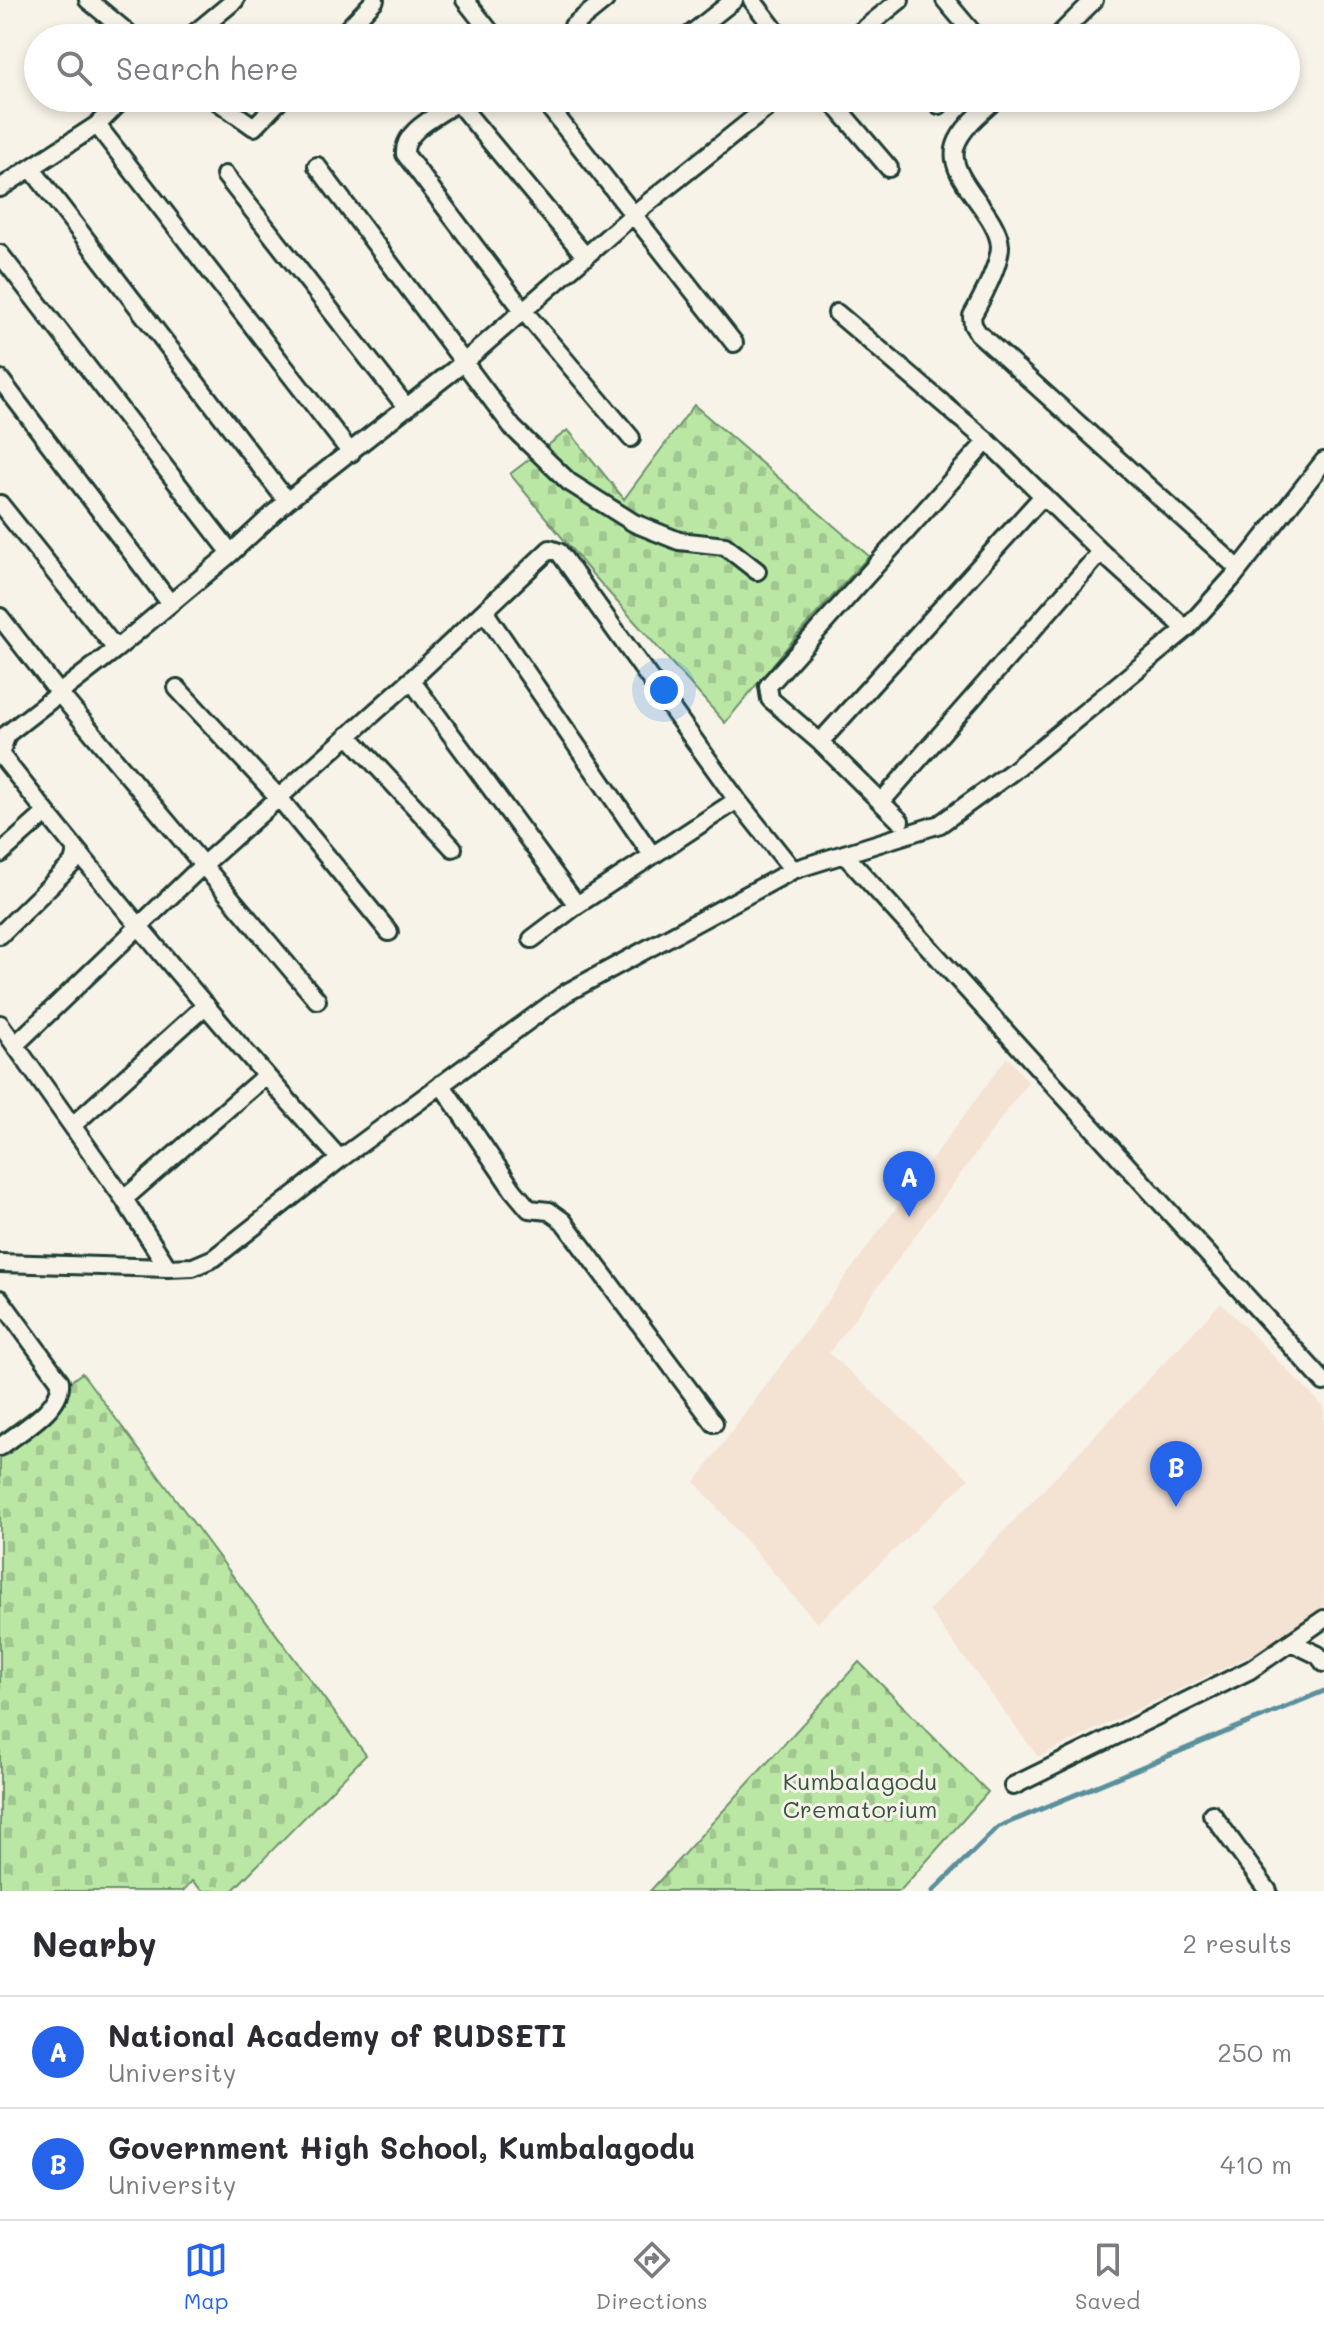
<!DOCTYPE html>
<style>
body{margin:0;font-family:Mali,sans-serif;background:#f7f7f7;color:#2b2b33}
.you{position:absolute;left:664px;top:690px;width:28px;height:28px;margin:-20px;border:6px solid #fff;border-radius:50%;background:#1a73e8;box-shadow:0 0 0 12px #1a73e833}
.badge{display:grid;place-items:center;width:52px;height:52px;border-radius:50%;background:#2563eb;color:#fff;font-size:26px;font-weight:700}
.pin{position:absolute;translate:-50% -66px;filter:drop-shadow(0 2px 4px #0008)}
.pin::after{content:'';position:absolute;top:42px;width:28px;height:24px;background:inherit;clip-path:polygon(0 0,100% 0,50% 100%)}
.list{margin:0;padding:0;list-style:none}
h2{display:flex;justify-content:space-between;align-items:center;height:104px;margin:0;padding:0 32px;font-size:34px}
h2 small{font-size:26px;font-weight:400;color:#7c7c81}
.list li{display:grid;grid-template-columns:52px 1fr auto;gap:24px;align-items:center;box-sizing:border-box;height:112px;padding:0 32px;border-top:2px solid #e1e1e2}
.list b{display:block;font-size:30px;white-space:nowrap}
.list p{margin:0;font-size:26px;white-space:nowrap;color:#7c7c81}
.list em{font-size:26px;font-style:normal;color:#7c7c81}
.icon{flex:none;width:44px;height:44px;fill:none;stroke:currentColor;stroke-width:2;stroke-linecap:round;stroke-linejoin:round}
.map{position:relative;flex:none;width:1324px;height:1891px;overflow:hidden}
.search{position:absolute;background:#fff;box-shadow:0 4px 12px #0003;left:24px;right:24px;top:24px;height:88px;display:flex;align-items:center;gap:20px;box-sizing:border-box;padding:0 28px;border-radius:44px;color:#7c7c81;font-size:30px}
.sheet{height:328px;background:#fff}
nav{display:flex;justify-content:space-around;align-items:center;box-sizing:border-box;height:112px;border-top:2px solid #e1e1e2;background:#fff;font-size:22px;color:#7c7c81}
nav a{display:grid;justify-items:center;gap:4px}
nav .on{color:#2563eb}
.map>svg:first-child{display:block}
</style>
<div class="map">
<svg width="1324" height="1891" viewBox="0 0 1324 1891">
<defs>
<pattern id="cemetery-stones" width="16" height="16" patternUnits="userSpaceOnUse" patternTransform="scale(2)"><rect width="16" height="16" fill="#bbe7a5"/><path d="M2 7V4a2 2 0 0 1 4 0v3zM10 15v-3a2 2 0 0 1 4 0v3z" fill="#a0c78f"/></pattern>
</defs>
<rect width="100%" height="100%" fill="#f7f3e8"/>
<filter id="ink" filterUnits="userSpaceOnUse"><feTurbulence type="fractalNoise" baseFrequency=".0125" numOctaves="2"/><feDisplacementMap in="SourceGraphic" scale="16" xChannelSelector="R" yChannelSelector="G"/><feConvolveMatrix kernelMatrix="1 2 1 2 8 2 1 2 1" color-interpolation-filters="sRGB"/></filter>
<g filter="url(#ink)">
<!-- built -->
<path fill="#f4e2d3" d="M1007,1057L1028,1082L829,1353L969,1479L817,1623L695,1482Z
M1221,1303L1324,1407V1606L1284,1639L1038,1757L929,1610Z"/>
<!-- cemetery -->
<path fill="url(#cemetery-stones)" stroke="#6d926c" stroke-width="2" d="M694,405L869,556L799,633L725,723L587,568L510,474L568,430L624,499Z
M82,1373L366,1755L232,1891H203L192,1881L183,1891H0V1434Z
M859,1662L988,1792L900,1891H650Z"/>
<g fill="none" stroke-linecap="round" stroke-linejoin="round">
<!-- stream -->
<path stroke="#5a909c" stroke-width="5" d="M933,1891L998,1827L1324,1691"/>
<defs>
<path id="minor" d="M88,0L134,38
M465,0L495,38
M752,0L781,38
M945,0L977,38
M573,26L605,0
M189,38L235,0
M339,38L375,0
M686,38L734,0
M853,38L900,0
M1056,38L1094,0
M213,98L254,127L282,98
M542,98L734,343
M829,98L889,168
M932,98L939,105
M997,98C983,111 962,127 956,145C945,178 998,212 1000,246C1000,264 981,300 972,316L973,325L978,333L1239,569
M97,125L351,453
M317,166L513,428L569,482L634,523L679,541L725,546L757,571
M31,168L287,501
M225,175L407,408
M0,188L97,125L124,98
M0,254L231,553
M586,257L459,104H454C437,116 403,131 405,154L522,309L631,438
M837,313L987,441
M0,379L170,603
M0,504L116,649
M484,611L652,855
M0,617L59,693L203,865L15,1045
M411,680L577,905
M177,688L280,799L389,932
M348,735L453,848
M820,742L1042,497
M0,754L7,734L116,649L231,553L287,501L463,363L634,214L779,98
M0,754C109,893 222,1028 340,1159
M882,801L1101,552
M900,821L820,742L770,699L768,686L987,441L1101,552L1186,629
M0,854L46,813
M844,854L1324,1382
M0,935L73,863L76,851
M532,939L577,905L737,800
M317,1000L203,865L411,680L550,549L559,552L737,800L793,870
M0,1024L124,1199L168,1268
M441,1084L513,1190L529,1209L549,1211L563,1221L714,1423
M73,1125L206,1005
M124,1199L265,1076
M0,1263L168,1268L193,1267L214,1258L340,1159L566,993L793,870L940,824L1013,771L1186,629L1233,577L1324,461
M0,1299L60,1381C63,1408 20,1431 0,1447
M1293,1643L1318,1655L1324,1663
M1013,1786L1250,1670L1324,1619
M1212,1814L1268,1891"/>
</defs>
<!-- minor casing -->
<use href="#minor" stroke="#1f3d34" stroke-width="22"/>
<!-- minor -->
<use href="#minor" stroke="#f7f3e8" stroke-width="16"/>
</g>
</g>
<g text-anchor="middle" stroke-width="6" stroke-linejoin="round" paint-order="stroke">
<!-- park labels -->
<g font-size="24" fill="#365645" stroke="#f7f3e8">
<text x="860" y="1790">Kumbalagodu<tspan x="860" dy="28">Crematorium</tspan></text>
</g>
</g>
</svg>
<div class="you"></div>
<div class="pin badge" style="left:909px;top:1217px">A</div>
<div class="pin badge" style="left:1176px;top:1507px">B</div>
<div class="search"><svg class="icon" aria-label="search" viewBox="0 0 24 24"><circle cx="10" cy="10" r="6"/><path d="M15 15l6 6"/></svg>Search here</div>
</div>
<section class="sheet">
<h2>Nearby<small>2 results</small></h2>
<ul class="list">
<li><span class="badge">A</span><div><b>National Academy of RUDSETI</b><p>University</p></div><em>250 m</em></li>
<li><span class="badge">B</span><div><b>Government High School, Kumbalagodu</b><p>University</p></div><em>410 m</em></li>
</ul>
</section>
<nav>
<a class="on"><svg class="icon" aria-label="map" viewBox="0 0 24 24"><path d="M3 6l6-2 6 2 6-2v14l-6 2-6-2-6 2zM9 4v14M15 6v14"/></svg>Map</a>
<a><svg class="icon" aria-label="directions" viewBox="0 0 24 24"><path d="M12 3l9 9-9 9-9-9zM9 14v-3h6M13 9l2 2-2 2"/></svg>Directions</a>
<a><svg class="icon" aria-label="saved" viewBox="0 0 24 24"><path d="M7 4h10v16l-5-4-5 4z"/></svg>Saved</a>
</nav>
